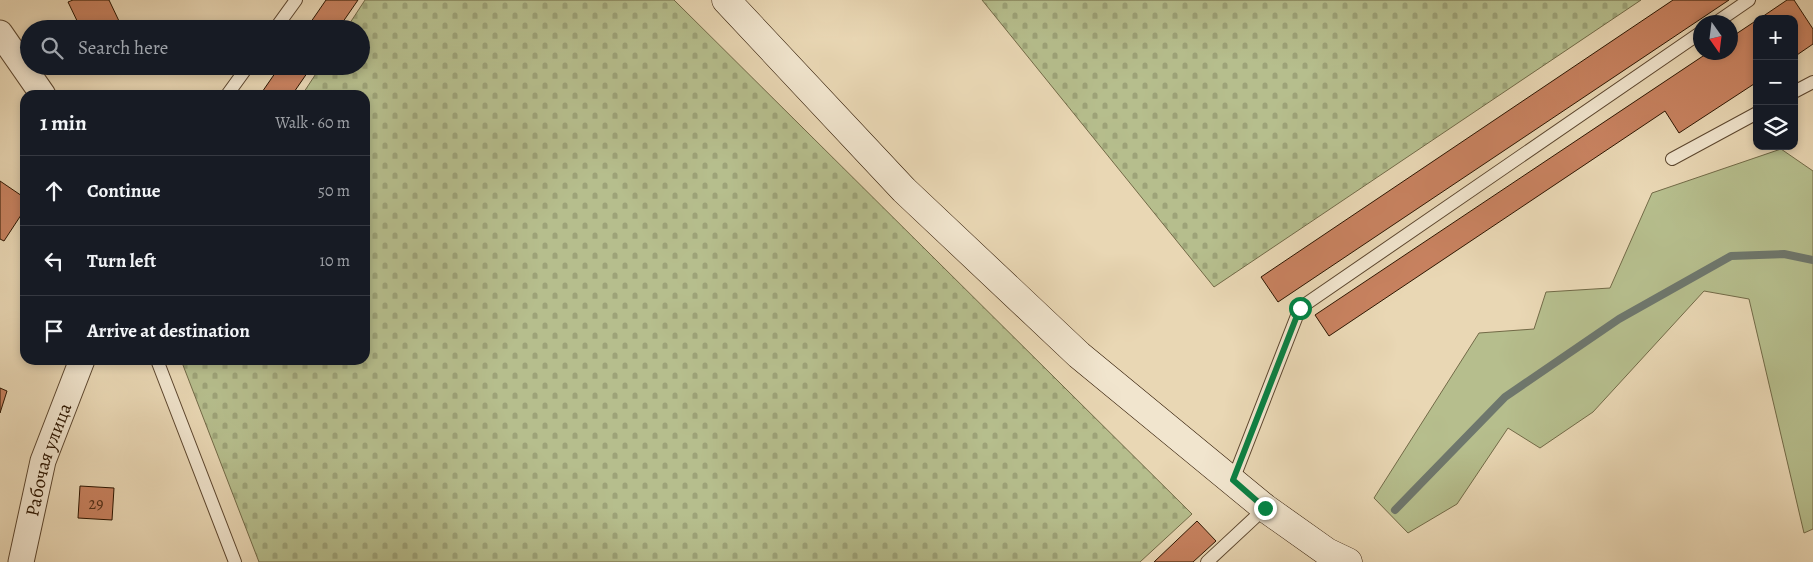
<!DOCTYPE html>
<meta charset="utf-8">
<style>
body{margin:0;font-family:Alegreya,serif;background:#242831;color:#f1f3f6}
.controls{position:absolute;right:15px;top:15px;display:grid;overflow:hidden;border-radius:10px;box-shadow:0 2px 8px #0003}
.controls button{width:45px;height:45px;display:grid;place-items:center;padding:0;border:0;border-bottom:1px solid #363941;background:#171b24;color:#f1f3f6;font:25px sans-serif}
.compass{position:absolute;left:1693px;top:15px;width:45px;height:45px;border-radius:50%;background:#171b24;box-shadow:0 2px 8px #0003;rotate:166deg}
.stop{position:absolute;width:15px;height:15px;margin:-11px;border:4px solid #0b8043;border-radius:50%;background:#fff}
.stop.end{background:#0b8043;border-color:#fff;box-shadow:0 1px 5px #0008}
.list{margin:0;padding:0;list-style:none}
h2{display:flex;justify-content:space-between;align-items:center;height:65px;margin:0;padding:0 20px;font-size:21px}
h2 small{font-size:16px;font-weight:400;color:#9ea1a6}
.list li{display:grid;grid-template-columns:32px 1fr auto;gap:15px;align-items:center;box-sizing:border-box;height:70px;padding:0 20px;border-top:1px solid #363941}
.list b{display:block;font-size:19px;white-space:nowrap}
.list em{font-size:16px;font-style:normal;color:#9ea1a6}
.icon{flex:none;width:28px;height:28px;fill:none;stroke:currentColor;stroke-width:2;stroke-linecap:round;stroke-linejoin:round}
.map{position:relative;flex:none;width:1813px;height:562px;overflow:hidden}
.search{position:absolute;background:#171b24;box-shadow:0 2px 8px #0003;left:20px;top:20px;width:350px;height:55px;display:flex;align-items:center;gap:12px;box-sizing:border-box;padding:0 18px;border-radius:28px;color:#9ea1a6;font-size:19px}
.panel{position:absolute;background:#171b24;box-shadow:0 2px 8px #0003;left:20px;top:90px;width:350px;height:275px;border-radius:15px}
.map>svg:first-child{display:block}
</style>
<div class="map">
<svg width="1813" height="562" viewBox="0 0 1813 562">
<defs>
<pattern id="cemetery-stones" width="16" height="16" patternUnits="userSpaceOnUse" patternTransform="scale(1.25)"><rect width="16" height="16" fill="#b6be8d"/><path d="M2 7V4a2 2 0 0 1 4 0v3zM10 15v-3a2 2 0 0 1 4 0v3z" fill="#9da378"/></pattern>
</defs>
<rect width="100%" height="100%" fill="#e9d7b4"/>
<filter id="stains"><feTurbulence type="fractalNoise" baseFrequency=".004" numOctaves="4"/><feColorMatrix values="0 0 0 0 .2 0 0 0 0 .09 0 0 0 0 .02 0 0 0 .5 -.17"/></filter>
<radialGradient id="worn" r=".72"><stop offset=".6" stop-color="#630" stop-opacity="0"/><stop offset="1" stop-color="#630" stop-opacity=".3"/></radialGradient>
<!-- green -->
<path fill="#b6be8d" stroke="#726a47" d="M1781,149L1813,171V529L1804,533L1749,299L1704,291L1593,412L1540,448L1508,428L1457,504L1408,533L1374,498L1479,333L1534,329L1546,292L1610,288L1652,193Z"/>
<!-- cemetery -->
<path fill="url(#cemetery-stones)" stroke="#726a47" d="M365,0H674L1192,514L1140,562H259L181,360H365V95H302L321,66H361V29H346Z
M982,0H1641L1214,287Z"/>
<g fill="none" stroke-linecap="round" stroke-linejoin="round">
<!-- stream -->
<path stroke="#6e776d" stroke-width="8" d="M1395,510L1505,397L1619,319L1731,256L1784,254L1813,260"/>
</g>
<!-- building -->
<path fill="#c88260" stroke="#2d1601" d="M73,0H109L119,21L102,29H81L68,2Z
M326,0H358L338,29H306Z
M1673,0H1729L1278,302L1261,277Z
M1787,0H1794L1813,29V44L1794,57V19H1759Z
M1757,20V82L1679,133L1665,111L1329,336L1315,315L1709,52H1730V38Z
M280,66H312L292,95H260Z
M0,181L25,198V209L4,241L0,239Z
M0,388L7,391L0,413Z
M80,486L114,488L112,520L78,518Z
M1197,521L1216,541L1193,562H1154Z"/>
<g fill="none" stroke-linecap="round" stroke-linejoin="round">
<defs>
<path id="service" d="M1717,22L1749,0
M275,29L296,0
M1794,92L1813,82
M227,95L248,66
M1672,159L1757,113
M157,360L235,562
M1233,480L1300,308L1700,33
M1207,562L1265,508"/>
<g id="minor">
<path d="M0,33L43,95"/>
<path id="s1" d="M21,562L43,461L82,360"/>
</g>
<path id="secondary" d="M726,0L904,190L1079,355L1265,508L1327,552L1348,562"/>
</defs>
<!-- service casing -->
<use href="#service" stroke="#5c462e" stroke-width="14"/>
<!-- minor casing -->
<use href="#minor" stroke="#5c462e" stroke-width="27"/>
<!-- secondary casing -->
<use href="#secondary" stroke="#2d1601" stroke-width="29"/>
<!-- service -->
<use href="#service" stroke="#f1e5ce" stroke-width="12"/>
<!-- minor -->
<use href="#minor" stroke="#f1e5ce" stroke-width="25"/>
<!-- secondary -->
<use href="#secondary" stroke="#f1e5ce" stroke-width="28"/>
</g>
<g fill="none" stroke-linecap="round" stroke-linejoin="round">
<!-- route -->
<path stroke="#0b8043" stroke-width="6" d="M1265,508L1233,480L1300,308"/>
</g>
<g text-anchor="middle" stroke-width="5" stroke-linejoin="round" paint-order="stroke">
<!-- number labels -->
<g font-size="16" fill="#543119">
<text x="96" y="509">29</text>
</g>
<!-- street labels -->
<g font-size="19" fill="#2d1601" stroke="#f1e5ce">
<text dy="7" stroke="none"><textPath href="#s1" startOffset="106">Рабочая улица</textPath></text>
</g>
</g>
<rect width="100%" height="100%" filter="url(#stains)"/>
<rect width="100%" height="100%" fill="url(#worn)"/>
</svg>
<div class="controls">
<button>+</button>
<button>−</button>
<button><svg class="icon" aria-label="layers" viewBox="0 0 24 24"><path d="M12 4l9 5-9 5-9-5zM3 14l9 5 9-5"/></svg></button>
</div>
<svg class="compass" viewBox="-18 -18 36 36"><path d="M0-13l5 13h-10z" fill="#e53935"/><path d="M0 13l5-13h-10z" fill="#9ea1a6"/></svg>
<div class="stop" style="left:1300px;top:308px"></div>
<div class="stop end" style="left:1265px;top:508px"></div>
<div class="search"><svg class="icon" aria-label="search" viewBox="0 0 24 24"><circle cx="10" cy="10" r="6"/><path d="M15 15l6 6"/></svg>Search here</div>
<section class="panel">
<h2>1 min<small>Walk · 60 m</small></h2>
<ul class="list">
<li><svg class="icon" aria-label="ahead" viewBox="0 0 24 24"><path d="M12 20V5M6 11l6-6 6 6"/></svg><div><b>Continue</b></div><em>50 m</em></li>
<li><svg class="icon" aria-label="left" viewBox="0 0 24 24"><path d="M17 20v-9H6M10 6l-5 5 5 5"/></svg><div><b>Turn left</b></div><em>10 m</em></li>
<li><svg class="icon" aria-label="arrive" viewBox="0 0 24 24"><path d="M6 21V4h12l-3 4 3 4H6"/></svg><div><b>Arrive at destination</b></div></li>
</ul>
</section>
</div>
